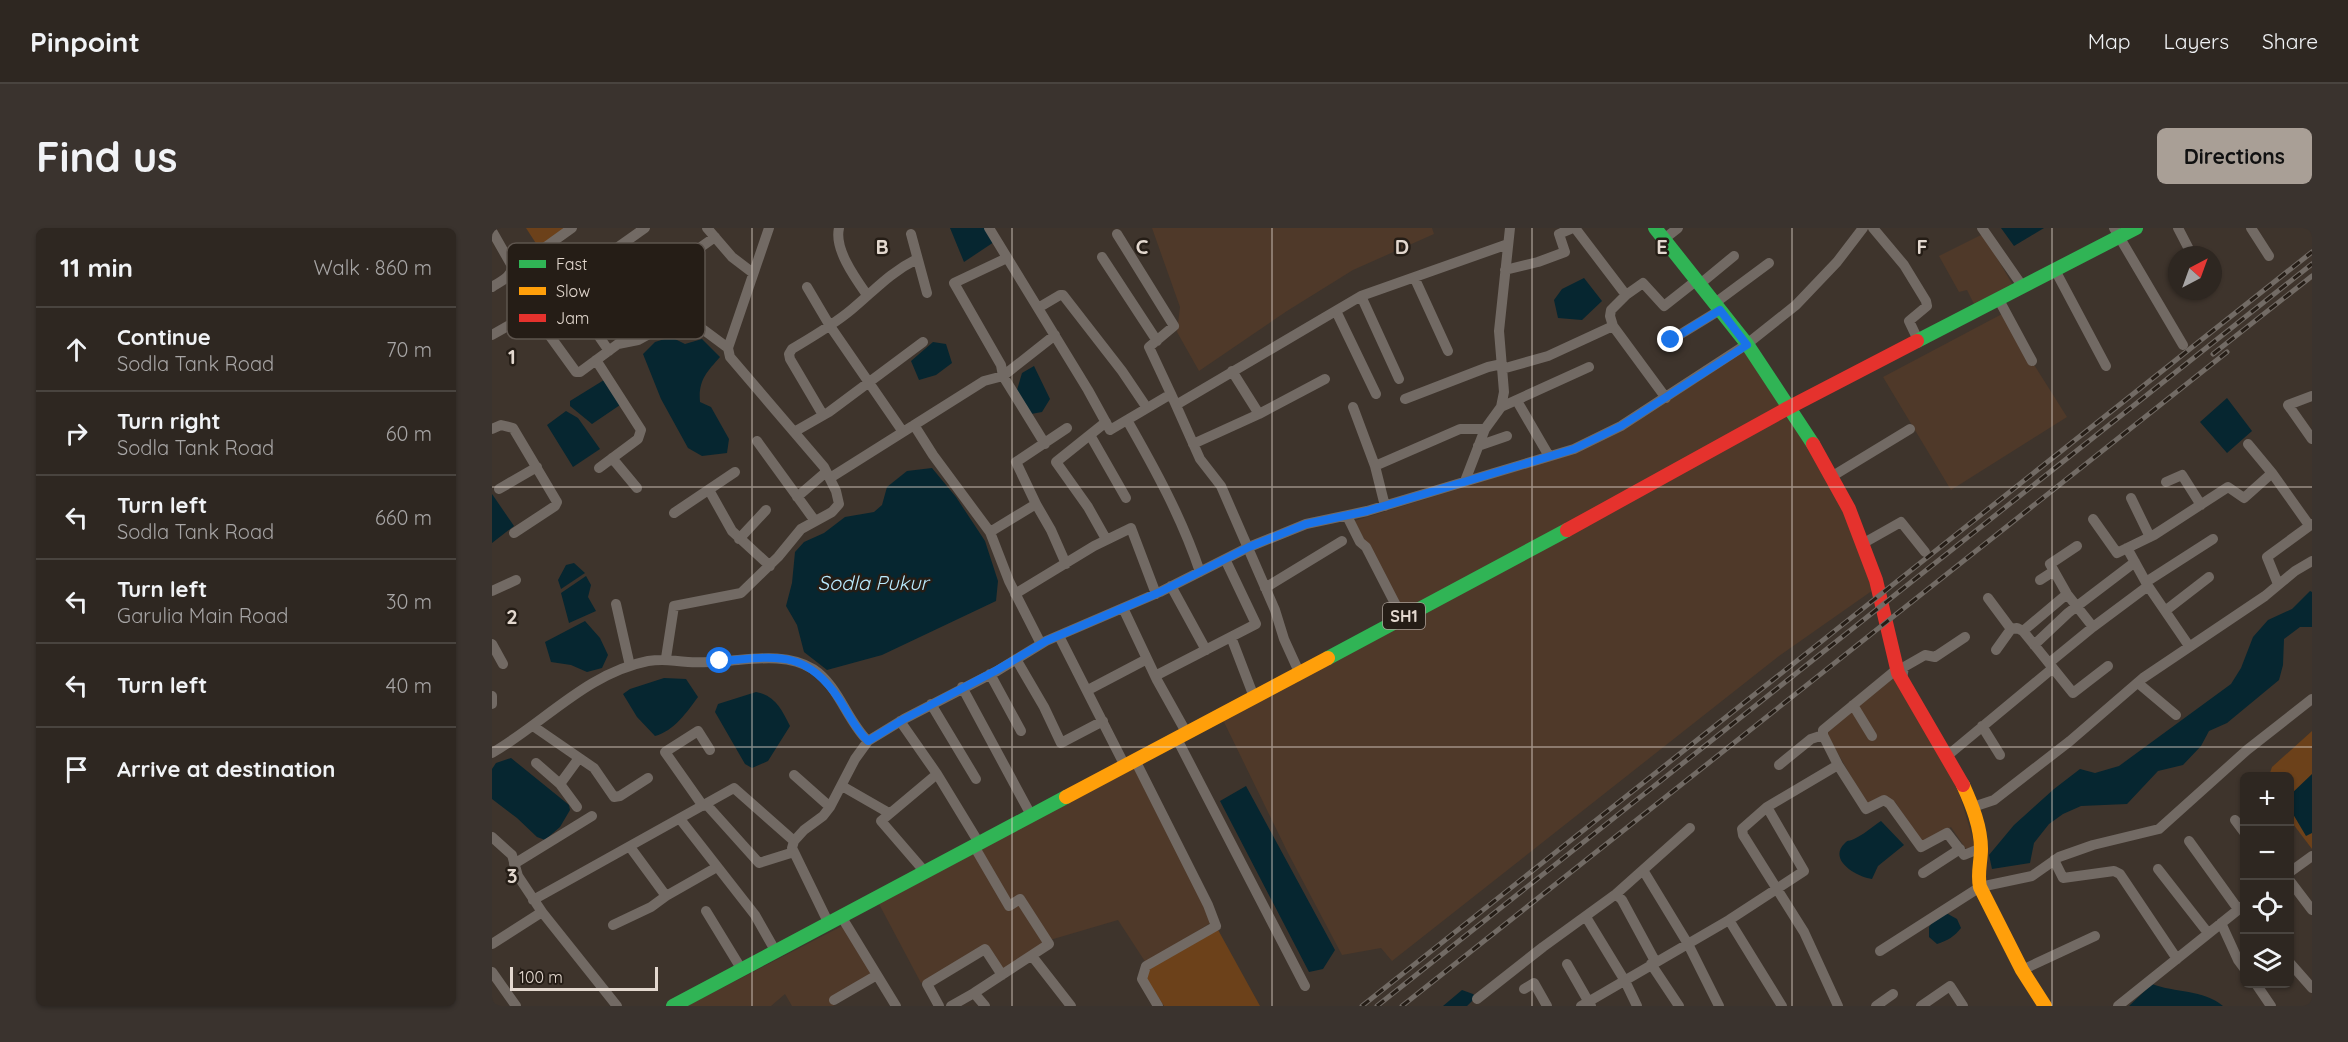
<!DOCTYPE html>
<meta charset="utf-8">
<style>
body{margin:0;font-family:Quicksand,sans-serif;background:#3a332e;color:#f1f3f6}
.controls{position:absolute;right:18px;bottom:18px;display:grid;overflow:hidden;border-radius:9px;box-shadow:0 2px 4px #0004}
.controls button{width:54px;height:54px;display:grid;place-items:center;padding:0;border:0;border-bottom:2px solid #49443f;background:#2e2721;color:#f1f3f6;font:30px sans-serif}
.compass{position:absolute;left:1676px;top:18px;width:54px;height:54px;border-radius:50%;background:#2e2721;box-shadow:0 2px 4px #0004;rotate:41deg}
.scale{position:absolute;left:18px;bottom:15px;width:148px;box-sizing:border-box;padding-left:6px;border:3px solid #e3d8cf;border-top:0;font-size:16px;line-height:21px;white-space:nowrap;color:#e3d8cf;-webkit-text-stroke:4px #251d16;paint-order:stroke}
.stop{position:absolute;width:18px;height:18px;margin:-14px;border:4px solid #1a73e8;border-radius:50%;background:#fff}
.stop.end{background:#1a73e8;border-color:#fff;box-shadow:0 2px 6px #0008}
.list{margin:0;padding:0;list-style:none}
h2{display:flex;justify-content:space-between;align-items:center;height:78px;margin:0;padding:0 24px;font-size:26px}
h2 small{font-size:20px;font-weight:400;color:#a7a5a5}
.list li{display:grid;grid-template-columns:39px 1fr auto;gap:18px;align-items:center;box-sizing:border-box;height:84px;padding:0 24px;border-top:2px solid #49443f}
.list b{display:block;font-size:22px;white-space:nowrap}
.list p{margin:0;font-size:20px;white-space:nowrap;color:#a7a5a5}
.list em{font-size:20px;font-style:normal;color:#a7a5a5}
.icon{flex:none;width:33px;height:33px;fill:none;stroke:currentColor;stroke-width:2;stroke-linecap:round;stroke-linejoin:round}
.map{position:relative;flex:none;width:1820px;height:778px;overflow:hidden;border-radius:9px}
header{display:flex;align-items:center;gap:36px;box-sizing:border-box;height:84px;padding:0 30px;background:#2e2721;border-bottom:2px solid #49443f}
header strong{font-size:28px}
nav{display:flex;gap:33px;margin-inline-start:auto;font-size:21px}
.intro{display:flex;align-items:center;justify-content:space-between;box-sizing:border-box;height:144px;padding:0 36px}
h1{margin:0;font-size:42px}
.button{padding:15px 27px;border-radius:9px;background:#a99f96;color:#111;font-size:21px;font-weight:700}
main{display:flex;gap:36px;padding:0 36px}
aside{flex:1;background:#2e2721;border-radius:9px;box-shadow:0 2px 4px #0004}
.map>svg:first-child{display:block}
</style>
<header>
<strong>Pinpoint</strong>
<nav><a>Map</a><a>Layers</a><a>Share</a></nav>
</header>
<div class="intro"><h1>Find us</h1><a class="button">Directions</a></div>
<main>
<aside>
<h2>11 min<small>Walk · 860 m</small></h2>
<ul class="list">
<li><svg class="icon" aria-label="ahead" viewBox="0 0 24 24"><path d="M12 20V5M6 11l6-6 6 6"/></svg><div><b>Continue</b><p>Sodla Tank Road</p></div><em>70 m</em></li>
<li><svg class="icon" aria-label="right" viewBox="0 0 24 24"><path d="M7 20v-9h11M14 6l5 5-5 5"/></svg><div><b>Turn right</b><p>Sodla Tank Road</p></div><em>60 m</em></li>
<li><svg class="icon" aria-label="left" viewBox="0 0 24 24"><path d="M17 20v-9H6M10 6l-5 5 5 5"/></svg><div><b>Turn left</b><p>Sodla Tank Road</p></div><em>660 m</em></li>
<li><svg class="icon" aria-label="left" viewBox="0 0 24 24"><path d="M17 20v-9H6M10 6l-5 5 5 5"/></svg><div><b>Turn left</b><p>Garulia Main Road</p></div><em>30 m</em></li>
<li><svg class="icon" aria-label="left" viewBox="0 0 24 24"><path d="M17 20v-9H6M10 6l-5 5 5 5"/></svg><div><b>Turn left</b></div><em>40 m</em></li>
<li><svg class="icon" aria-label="arrive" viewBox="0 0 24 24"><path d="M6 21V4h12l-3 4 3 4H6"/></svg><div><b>Arrive at destination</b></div></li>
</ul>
</aside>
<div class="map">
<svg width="1820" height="778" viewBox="0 0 1820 778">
<rect width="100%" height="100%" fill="#3e342c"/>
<!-- built -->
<path fill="#4f3929" d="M660,0H940L942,6L861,42L795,83L707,143L685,104L688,79Z
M1491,6L1522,59L1484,80L1475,62L1467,64L1447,28Z
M1510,86L1575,189L1459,262L1391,149Z
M1255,122L1297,179L913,387L862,293L1080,226Z
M1301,185L1354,284L1384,360L1287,428L900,733L889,720L850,727L796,625L731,492Z
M1402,445L1460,541L1483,618L1474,621L1459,599L1431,616L1403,574L1393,569L1375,577L1335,506L1338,501Z
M643,539L720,694L654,735L626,692L558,712L529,668L517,673L488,621Z
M484,623L516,680L527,674L554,714L510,742L494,717L429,755L387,676Z
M350,698L380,746L341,776L342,778H300L293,766L279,778H195Z"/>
<!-- green -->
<path fill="#6c411a" d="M34,0H74L47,20Z
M1820,503V621L1798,592V548H1777L1780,539Z
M725,700L768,778H672L654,751L657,741Z"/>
<!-- water -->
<path fill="#062630" d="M458,0H493L502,14L472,34Z
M1509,0H1552L1522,18Z
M1092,50L1110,73L1090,92L1066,90L1062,72L1070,61Z
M179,109L193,116L210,111L228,129C215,144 206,152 208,174L219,179L237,211L235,225L210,228L196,220L169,171L151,126L163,114Z
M441,114L454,116L460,135L444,147L427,152L419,133Z
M542,138L558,171L550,184L539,186L525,162L530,145Z
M112,152L128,177L100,196L78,178V173Z
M1735,170L1760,203L1735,225L1708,194Z
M74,183L86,190L108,221L81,239L55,197Z
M440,240L464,269L493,313L506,353L504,373L390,427L335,442L312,424L305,397L294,378L300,355L303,324L312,314L332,305L353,289L382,284L390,277L395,259L415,243Z
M0,266L22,298L0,315Z
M82,335L93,345L69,361L66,352L74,337Z
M94,348L99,357L96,369L104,383L77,395L69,365Z
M1818,363L1820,364V399H1808L1792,411L1791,437L1787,452L1735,495L1717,503L1709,518L1691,537L1666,543L1635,576L1589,578L1571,586L1557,596L1542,615L1538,635L1500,641L1497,627L1522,597L1562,561L1588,541L1603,545L1627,538L1739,456L1749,440L1761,409L1776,392L1800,381Z
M93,393L108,410L116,427L110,440L95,444L79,437L59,434L53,414Z
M172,450L194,451L206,469C195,484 182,503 163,508L145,489L131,466L138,461Z
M264,464C283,467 290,482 298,498L276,533L260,540L253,536L223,484L226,476Z
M19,530L77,577L78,582L68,599L53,612L45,609L25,590L0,571V541L4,535Z
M1820,546V605L1814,608L1798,581V567Z
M754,558L843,722L831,741L817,744L728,573Z
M1389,593L1412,617L1386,638L1380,651C1365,649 1335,632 1353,615C1357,611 1357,614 1362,611C1371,607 1380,599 1389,593Z
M1456,686L1465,691L1469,700C1463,708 1455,713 1445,716L1437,709V699L1446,687Z
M1660,756C1683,765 1711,761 1731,778H1637Z
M970,762L981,766L984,769L975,778H951Z"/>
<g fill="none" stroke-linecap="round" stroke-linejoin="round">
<!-- street -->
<path stroke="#726a64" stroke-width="10" d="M215,0L240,29L261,45
M347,0C342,21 363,50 375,67
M497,0L596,162L618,202L679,166L708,231L729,258L783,382L792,411L807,444
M1083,0L1134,67L1151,55L1172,78L1205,52
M1381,0L1412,37L1434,73L1435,78L1417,93L1427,114
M1490,0L1531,59
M1622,0L1691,117
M1686,0L1700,27
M1759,0L1777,28
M0,3L20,38C20,49 9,53 0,59
M419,6L435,65
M625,6L682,98L657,119L679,166
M1172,11L1186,0
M610,29L665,113
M515,30L462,55L509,137L511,148L563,107
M1013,42L1046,34L1073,24L1067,6L1081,0
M1563,42L1614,138
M923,51L956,123
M1208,56L1242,28
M315,59L338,98L411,204
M76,66L50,25L52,20L80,0
M1134,67L1119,82L1118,88L1121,98L1174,170
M869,68L907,151
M1507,72L1540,133
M1223,75L1277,35
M546,80L568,67H571L630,143L655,180
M844,83L884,166
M99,97C85,88 69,70 78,53L153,0
M0,107L39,85L42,86L84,144H88L126,116L146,112L186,90L201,94L236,120
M1179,112L1228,82
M117,123L99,97L223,9
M104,132L149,202L146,211L107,240
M1010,141L1056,128L1121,98
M740,143L767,186
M1820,168L1796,177L1820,211
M913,171L996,139L1010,136
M1025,173L1057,228
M684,177L869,68L1016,16
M861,179L883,238L893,278
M1009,179L1097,139
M331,187L298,131L297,126L300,121C320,109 341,97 359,82C382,63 397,45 425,31
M635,192C663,241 690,290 708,344
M614,194L564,234L596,279L614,311
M422,197L441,227L498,304L517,353L549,416
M0,201L9,197L21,200L65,274L63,278L22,305
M302,204L337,184L431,114
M598,207L634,270
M265,213L323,293
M701,216L767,186L833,151
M1756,216L1780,245L1817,297
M986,218L1015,208
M120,230L145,260
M883,238L968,201H993
M1339,249L1418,201
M338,250L492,153L511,148L553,216
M973,253L993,201L1009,179L1012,164L1007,103L1018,0
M1674,254L1690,247L1709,277
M7,261L45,239
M217,262L240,303L278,338
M305,269L334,244
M1639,270L1658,309
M544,276L524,234L575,200
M182,285L243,244
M855,288L868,314L874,319L910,389
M1601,291L1625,325L1662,307L1736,259L1752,270L1780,245
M498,304L544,276L559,302L574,336
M247,311L274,282
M1370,316L1409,294L1433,324
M1585,318L1558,336L1575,366L1601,399
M1635,320L1656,358L1697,418
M1548,352L1562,343
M1654,354L1721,311
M1786,356L1775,329L1820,296
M679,358L714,422
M773,360L850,313
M0,363L24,352
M523,366L602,318L639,300L664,366
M1496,370L1519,401
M124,376L138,438
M631,380L665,452L694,504
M1673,383L1717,349
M1531,403L1575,366
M567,408L633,538
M739,409L762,469
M0,416L11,436
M1542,417L1576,385L1643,334
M1504,422L1519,401L1525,400L1531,403L1581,465L1616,438
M174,430L182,378L249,365L286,329L309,301L340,284L347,276L344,263L332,239L238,129L236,120L277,0
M524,431L552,479L569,515L611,493
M1557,435L1601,399L1656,358
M1405,441L1331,502V507L1346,537L1374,581L1392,572L1398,576L1429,619L1455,605L1472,627L1489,620
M498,446L529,503
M663,448L764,396L733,331
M1410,451L1412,439L1433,427L1443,429L1473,409
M1646,455L1684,487
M470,459L539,587
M596,462L655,431
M0,468V476
M439,476L484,551
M1361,477L1380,508
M408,493L445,546L487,615
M41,498L102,540L122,569L128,568L156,550
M1490,498L1508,527
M684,509L813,758
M0,525C52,495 95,445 156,433C174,430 179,433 196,434C208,435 221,434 233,433C262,431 295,425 321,441C347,458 355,493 376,513
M1455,528L1561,440
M643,532L716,677L724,698L654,738L650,751L666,778
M44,535L68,556L85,579
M1287,537L1319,511L1331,507
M302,547L338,579
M68,556L87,530
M350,558L397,585
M214,576L267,635L302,624
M211,578L173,524L206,503L218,522
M1275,579L1346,537
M1481,579L1502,572L1578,513L1651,450L1773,368L1803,343L1820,333
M188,591L263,687L284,724
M1743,592L1752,604
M0,609L20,627L26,648L50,684L125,778
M1697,613L1746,681
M1562,632L1571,650L1622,643L1628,646L1685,731
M22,636L100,588
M1666,641L1716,705
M1151,642L1196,716L1227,778
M433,644L389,593L445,546
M1798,644L1820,628
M1431,645L1468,621
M1798,653L1820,682
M1124,666L1130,672L1163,733
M174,668L225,639
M41,672L242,560L302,613
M214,683L250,742
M349,688L404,778
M1094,689L1133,753L1145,778
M1237,692L1290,778
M336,694L300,620L302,613L312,602L331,588L338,579L363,531L376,513L412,491L505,443L554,413L668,364L757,319L814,296L875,283L1082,221L1129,198L1255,116L1304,77L1345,34L1371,0
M1729,695L1746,732L1752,740
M121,697L159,679L174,668L138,619
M0,716L50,684
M1388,723L1488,659L1540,648L1567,629L1601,617L1667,601L1755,522L1820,471
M540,728L579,778
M1798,735L1820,760
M1075,736L1099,778
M1159,736L1187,778
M1530,742L1603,708
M0,744L24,778
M1764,756L1779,778
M1032,761L1042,755L1055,778
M482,765L493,778
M985,771L1051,719L1124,666L1198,600
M342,772L385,747
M447,778L435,756L493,721L510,747
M459,778L482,765L557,716L528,671L517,678L482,618
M1089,778L1237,692L1312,643L1275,579L1250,601L1251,607L1312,704L1346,778
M1384,778L1401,766
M1429,778L1458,758L1471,778
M1626,778L1752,677"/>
<!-- fast -->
<path stroke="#30b455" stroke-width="14" d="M1163,0L1255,116L1321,216
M1425,113L1644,0
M836,430L1075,302
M181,778L574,569"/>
<!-- slow -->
<path stroke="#ff9f0a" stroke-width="14" d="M1471,557C1480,577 1489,599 1489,621C1489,634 1485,646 1488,659L1530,742L1553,778
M574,569L836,430"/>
<!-- jam -->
<path stroke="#e5322d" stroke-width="14" d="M1321,216L1357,281L1384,352L1406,445L1471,557
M1075,302L1296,180L1425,113"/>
<defs>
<path id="rail" d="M1721,126L1820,48
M870,778L1820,24
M885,778L1820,36
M910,778L1735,124"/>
</defs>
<!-- rail casing -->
<use href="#rail" stroke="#726b65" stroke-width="5"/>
<!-- rail -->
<use href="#rail" stroke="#251d16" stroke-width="3" stroke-dasharray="9" stroke-linecap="butt"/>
</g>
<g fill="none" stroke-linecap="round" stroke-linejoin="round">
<!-- route -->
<path stroke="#1a73e8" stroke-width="8" d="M228,433C282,429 313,420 347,471C357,486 363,501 376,513L412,491L505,442L554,413L668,364L757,319L814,296L875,283L1082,221L1129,198L1255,117L1228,82L1179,112"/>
</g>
<!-- grid -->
<path fill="none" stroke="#e3d8cf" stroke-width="1.5" stroke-opacity="0.55" d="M260,0V778M520,0V778M780,0V778M1040,0V778M1300,0V778M1560,0V778M0,259H1820M0,519H1820"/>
<g text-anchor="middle" stroke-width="5" stroke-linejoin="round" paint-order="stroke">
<!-- shield labels -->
<rect fill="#251d16" stroke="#aaa098" stroke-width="1.5" x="891" y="375" width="42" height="26" rx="4.5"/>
<g font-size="16" font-weight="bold" fill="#e3d8cf">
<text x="912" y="394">SH1</text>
</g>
<!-- water labels -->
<g font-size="20" font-style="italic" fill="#baebff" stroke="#251d16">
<text x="381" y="362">Sodla Pukur</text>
</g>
</g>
<!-- legend -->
<rect x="15" y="15" width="198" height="96" rx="9" fill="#251d16" stroke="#5e554e" stroke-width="1.5"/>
<rect x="27" y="32" width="27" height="8" fill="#30b455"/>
<rect x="27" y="59" width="27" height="8" fill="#ff9f0a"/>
<rect x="27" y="86" width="27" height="8" fill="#e5322d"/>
<g font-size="16" fill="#e3d8cf">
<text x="64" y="42">Fast</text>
<text x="64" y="69">Slow</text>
<text x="64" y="96">Jam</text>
</g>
<g font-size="20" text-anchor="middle" font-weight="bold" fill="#e3d8cf" stroke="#251d16" stroke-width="5" stroke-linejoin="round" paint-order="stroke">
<text x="390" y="26">B</text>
<text x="650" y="26">C</text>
<text x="910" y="26">D</text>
<text x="1170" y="26">E</text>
<text x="1430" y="26">F</text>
<text x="20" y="136">1</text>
<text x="20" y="396">2</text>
<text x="20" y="655">3</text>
</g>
</svg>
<div class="controls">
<button>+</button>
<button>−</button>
<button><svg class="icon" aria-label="locate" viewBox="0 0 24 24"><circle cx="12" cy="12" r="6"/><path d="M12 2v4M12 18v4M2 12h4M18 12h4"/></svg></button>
<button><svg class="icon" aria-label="layers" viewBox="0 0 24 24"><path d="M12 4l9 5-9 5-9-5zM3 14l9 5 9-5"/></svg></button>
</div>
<svg class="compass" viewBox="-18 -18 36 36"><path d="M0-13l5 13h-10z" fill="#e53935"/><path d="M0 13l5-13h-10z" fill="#a7a5a5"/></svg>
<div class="scale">100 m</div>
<div class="stop" style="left:228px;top:433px"></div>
<div class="stop end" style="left:1179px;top:112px"></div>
</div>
</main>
